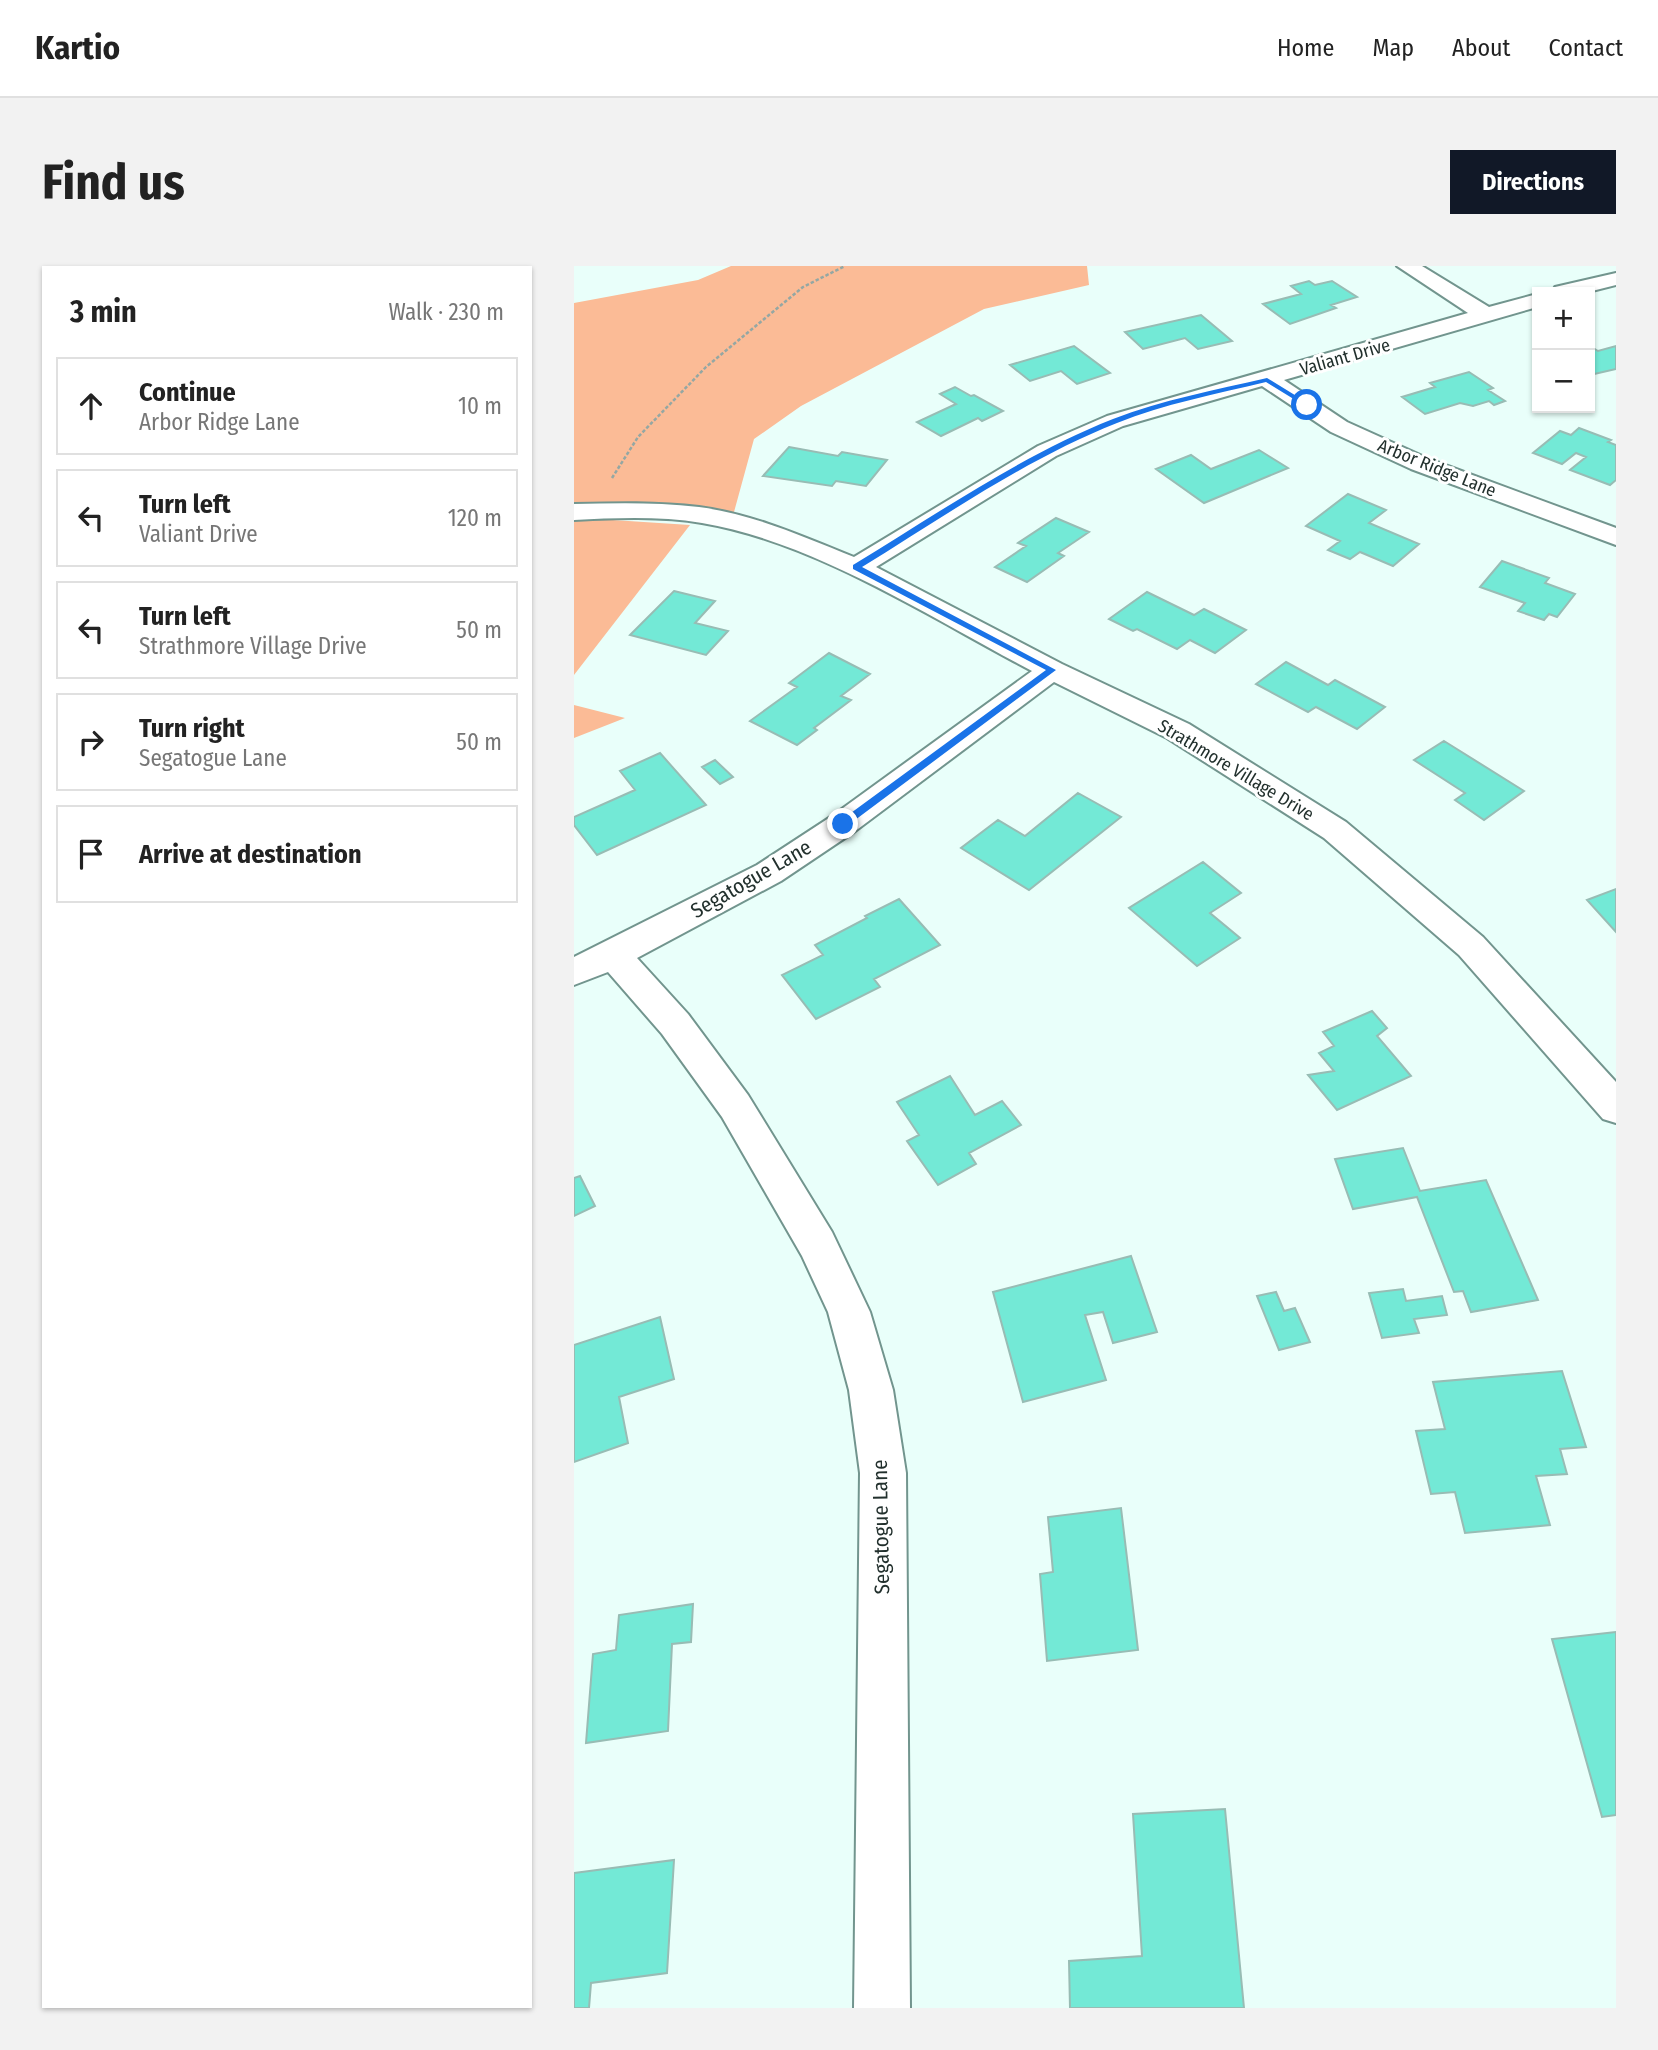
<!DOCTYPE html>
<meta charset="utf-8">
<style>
body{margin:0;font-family:"Fira Sans Condensed",sans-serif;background:#f2f2f2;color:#222}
.controls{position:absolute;right:21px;top:21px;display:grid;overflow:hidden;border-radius:0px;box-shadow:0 2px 5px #0004}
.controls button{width:63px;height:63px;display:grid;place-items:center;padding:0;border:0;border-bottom:2px solid #e0e0e0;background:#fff;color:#222;font:35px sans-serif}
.stop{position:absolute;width:21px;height:21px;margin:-16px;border:5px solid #1a73e8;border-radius:50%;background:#fff}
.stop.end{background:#1a73e8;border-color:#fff;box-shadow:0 2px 7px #0008}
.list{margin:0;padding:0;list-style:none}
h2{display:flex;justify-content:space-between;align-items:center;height:91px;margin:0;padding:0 28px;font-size:30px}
h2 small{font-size:23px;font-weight:400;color:#767676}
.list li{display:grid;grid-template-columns:46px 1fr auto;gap:21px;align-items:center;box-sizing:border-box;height:98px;margin:0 14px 14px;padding:0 14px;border:2px solid #e0e0e0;border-radius:0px}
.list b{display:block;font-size:26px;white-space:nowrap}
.list p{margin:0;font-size:23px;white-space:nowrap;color:#767676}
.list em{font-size:23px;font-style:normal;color:#767676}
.icon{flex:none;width:38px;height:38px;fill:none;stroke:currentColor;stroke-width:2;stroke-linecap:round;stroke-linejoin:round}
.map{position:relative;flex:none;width:1042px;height:1742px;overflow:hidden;border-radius:0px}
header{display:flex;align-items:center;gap:42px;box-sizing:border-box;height:98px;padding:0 35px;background:#fff;border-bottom:2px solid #e0e0e0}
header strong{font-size:33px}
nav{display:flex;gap:38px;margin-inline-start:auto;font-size:24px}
.intro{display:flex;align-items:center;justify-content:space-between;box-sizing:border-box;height:168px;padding:0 42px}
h1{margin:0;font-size:49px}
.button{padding:18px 32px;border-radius:0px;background:#111827;color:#fff;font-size:24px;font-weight:700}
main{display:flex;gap:42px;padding:0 42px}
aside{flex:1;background:#fff;border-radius:0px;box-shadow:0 2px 5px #0004}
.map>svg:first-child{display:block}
</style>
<header>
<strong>Kartio</strong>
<nav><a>Home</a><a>Map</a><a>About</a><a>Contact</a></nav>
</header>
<div class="intro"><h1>Find us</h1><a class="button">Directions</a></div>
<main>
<aside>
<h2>3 min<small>Walk · 230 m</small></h2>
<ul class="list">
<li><svg class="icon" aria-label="ahead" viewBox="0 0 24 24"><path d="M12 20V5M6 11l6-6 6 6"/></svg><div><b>Continue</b><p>Arbor Ridge Lane</p></div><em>10 m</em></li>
<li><svg class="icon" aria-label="left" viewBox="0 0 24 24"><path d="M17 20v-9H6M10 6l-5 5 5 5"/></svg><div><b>Turn left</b><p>Valiant Drive</p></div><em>120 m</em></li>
<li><svg class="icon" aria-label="left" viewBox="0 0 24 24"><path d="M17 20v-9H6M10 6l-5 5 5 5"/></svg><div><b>Turn left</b><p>Strathmore Village Drive</p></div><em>50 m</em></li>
<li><svg class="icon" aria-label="right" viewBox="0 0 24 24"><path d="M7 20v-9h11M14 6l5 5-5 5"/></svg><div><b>Turn right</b><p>Segatogue Lane</p></div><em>50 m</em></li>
<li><svg class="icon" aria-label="arrive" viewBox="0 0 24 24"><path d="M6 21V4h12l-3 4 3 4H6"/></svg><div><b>Arrive at destination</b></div></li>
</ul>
</aside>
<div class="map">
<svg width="1042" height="1742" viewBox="0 0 1042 1742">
<rect width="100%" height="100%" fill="#e9fffa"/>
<!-- green -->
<path fill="#fbbb96" d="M157,0H513L515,19L410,43L227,140L180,173L160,246L0,241V37L124,14Z
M8,252L116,259L0,409V253Z
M0,439L51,452L0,472Z"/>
<!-- building -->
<path fill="#73e9d6" stroke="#98bcb4" stroke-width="2" d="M735,15L741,19L758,15L783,31L757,39L762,42L716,58L689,38L727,28L717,20Z
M627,49L658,75L624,83L611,72L569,83L551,66Z
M500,80L536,107L503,118L487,105L456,115L436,99Z
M1016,80L1024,85L1042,80V103L1016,109Z
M895,106L919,122L914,124L931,135L920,139L915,135L899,140L886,137L851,148L828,131L861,121L856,117Z
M381,121L397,130L400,129L429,145L408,155L404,152L367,170L343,156L382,138L366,128Z
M1005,162L1037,174L1034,176L1042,179V214L1036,219L996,204L1012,191L1002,187L988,198L959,187L986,165L997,169Z
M215,181L264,190L268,186L313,194L292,220L262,215L258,220L189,210Z
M685,184L714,202L630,237L582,203L617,189L637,203Z
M774,228L812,244L795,257L845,278L819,300L786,286L776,293L754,284L766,275L732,260Z
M482,252L515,266L484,287L490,290L453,316L421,301L452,280L444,277Z
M928,295L975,312L971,317L1001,328L983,351L975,348L970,354L944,345L951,337L906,321Z
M100,325L141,335L121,357L154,365L132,389L56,369Z
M573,326L620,349L630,343L672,364L641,387L616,374L603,383L563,363L559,365L535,353Z
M255,387L296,408L267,430L277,434L240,462L243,464L223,479L176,455L223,421L215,417Z
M712,396L754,419L761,414L811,441L783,463L742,441L734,446L682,418Z
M870,475L950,525L910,554L881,534L891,527L840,494Z
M86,487L132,539L23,589L0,559V551L61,524L46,505Z
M141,494L159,511L146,518L128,501Z
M504,527L547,551L455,624L387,582L424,554L451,570Z
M629,596L667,627L636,647L666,672L623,700L555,642Z
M1042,623V666L1013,634Z
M325,633L366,679L300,713L306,721L242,753L208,709L249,689L241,679L293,652L291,650Z
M798,745L813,762L803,770L837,810L763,844L734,809L760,805L745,787L760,780L749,766Z
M376,810L401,849L428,835L447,859L395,887L402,898L364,919L333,875L345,869L323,836Z
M829,882L846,925L912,914L964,1034L897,1046L889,1025L880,1026L843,931L779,943L761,893Z
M6,910L21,940L0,950V912Z
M557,990L583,1066L539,1077L529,1046L511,1049L532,1114L449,1136L419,1026Z
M829,1023L832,1035L868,1030L873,1049L840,1053L845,1067L808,1072L795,1027Z
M702,1026L710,1045L721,1042L736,1076L705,1084L683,1030Z
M86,1051L100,1113L45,1131L54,1177L0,1196V1079Z
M988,1105L1012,1181L986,1183L993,1208L962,1210L976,1259L891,1267L881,1226L857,1228L842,1165L871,1163L859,1116Z
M547,1242L564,1384L473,1395L466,1308L479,1306L474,1251Z
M119,1338L117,1376L98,1378L94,1465L12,1477L19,1388L42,1384L45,1349Z
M1042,1366V1549L1028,1551L978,1373Z
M651,1543L670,1742H496L495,1695L568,1690L559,1548Z
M100,1594L93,1707L17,1717L15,1742H0V1607Z"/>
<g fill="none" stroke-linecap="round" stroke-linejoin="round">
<defs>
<path id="minor" d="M823,0H848L915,41L963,28V41L710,114L773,156L855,193L1042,262V279L837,203L757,166L688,120L549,160L482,190L302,301L488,398L615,458L772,556L909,671L1042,816V857L1029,853L885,689L750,572L593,472L480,416L280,566L207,615L63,692L114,748L174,829L258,966L296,1046L319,1124L332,1207L336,1742H280L286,1207L275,1124L254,1046L228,990L148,851L88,768L34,706L0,719V691L183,599L258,550L458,405C357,352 241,276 128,257C86,250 42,252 0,254V238C42,237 83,236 125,241C179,248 230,271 280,291L464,180L533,150L894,47Z
M1042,7V19L1014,26H978L981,21Z"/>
</defs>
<!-- minor casing -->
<use href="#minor" stroke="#72958e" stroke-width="4"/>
<!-- path -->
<path stroke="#94a7a3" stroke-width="2.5" stroke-dasharray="3.5 2" stroke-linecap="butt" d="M38,212L64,171L132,101L229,21L271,0"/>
<!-- minor -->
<use href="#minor" fill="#fff" fill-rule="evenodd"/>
</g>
<!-- route -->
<path fill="#1a73e8" d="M693,112L737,139L731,140L692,116C642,128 590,138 543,157C452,193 371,250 288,301L482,404L273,560H266V555L472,404L279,303V299C363,248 446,190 539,153C588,134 641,124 693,112Z"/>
<g text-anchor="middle" stroke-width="6" stroke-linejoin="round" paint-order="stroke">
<!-- far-street labels -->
<g font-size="18" fill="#22302d" stroke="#fff">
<text transform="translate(771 91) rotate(-16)" y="6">Valiant Drive</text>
<text transform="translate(863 202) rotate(22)" y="6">Arbor Ridge Lane</text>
<text transform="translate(662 504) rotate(31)" y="6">Strathmore Village Drive</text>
</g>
<!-- street labels -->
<g font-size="21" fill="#22302d" stroke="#fff">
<text transform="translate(177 613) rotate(-30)" y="7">Segatogue Lane</text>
<text transform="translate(307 1261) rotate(-91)" y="7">Segatogue Lane</text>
</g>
</g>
</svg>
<div class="controls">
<button>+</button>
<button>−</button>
</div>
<div class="stop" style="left:733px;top:139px"></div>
<div class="stop end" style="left:269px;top:558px"></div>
</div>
</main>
